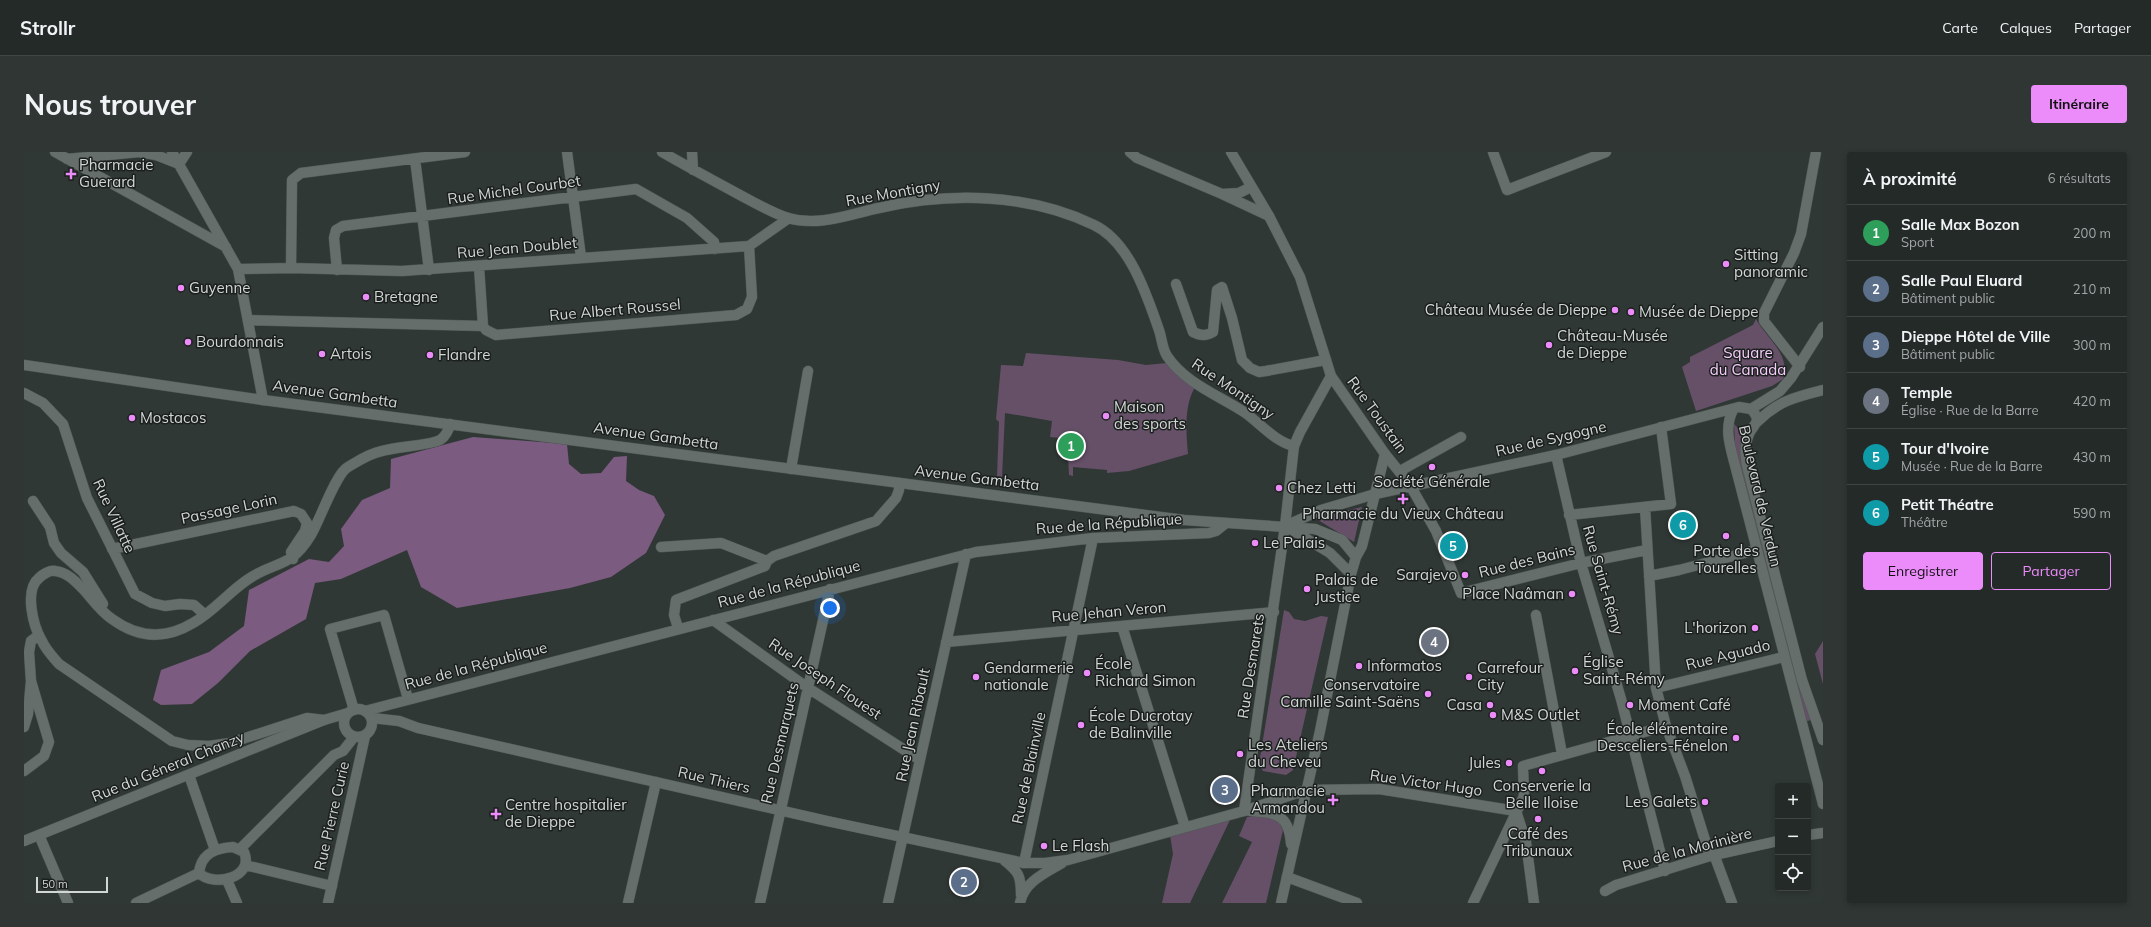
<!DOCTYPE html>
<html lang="fr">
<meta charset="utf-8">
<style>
body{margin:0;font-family:Mulish,sans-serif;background:#303634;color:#f1f3f6}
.controls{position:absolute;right:12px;bottom:12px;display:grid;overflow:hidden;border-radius:4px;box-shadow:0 2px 6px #0003}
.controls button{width:36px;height:36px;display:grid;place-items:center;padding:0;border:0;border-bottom:1px solid #414645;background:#242a28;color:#f1f3f6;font:20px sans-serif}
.scale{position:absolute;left:12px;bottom:10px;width:72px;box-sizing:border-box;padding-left:4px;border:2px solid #d1d7d4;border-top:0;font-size:11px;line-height:14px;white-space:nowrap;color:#d1d7d4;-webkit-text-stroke:3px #1b1f1d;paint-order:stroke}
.you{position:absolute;left:806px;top:456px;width:14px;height:14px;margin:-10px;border:3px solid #fff;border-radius:50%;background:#1a73e8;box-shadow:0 0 0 6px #1a73e833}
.badge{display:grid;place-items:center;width:26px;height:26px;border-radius:50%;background:#ec8cfb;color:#fff;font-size:13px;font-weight:700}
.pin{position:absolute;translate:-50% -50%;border:2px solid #fff;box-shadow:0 1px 4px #0006}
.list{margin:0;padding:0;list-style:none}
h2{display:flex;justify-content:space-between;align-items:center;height:52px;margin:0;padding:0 16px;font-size:17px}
h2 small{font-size:13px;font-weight:400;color:#a3a7a8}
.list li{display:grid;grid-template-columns:26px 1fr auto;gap:12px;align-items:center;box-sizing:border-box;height:56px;padding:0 16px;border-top:1px solid #414645}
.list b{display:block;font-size:15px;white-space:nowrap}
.list p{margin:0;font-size:13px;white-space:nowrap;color:#a3a7a8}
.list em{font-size:13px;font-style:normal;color:#a3a7a8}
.actions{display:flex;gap:8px;padding:12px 16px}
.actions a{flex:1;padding:9px 0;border:1px solid #ec8cfb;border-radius:4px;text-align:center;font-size:14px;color:#ec8cfb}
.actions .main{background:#ec8cfb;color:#111}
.icon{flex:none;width:22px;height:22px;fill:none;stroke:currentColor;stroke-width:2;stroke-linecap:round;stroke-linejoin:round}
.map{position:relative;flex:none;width:1799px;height:751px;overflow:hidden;border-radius:4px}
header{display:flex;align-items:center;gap:24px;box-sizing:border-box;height:56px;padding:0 20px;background:#242a28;border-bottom:1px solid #414645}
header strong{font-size:19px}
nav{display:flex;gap:22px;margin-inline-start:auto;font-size:14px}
.intro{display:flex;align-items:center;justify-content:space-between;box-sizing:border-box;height:96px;padding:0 24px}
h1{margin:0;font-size:28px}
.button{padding:10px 18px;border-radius:4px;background:#ec8cfb;color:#111;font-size:14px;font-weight:700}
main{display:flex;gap:24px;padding:0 24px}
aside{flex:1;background:#242a28;border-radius:4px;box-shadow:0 2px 6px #0003}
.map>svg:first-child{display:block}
</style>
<header>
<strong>Strollr</strong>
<nav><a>Carte</a><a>Calques</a><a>Partager</a></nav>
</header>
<div class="intro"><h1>Nous trouver</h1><a class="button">Itinéraire</a></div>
<main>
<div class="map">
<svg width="1799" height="751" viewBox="0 0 1799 751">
<rect width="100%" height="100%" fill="#303835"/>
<!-- green -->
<path fill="#655068" d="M1732,167C1743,187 1767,202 1759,227L1748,234L1672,259L1658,215L1666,210V205L1729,173Z
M1002,201L1094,208L1122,213L1143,211L1171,235C1160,254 1162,279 1164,302L1105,319L1083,321V318L1049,315V324L1045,323L1044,304L1034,303L1036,286L1026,285L1028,269L981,261L978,325L973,324L975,270L972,267L977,213L999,214Z
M1710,272L1715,277L1723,275L1716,294L1720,320L1772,525L1787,568L1780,570L1711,294Z
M1338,355L1330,390L1294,368L1295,365Z
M1260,458L1265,460L1270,467L1281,469L1297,464L1304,465L1269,618L1262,623L1239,619L1235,612Z
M1799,489V532L1791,502Z
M1247,662L1253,667L1259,678L1242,751H1198L1228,690L1215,684L1223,665Z
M1206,668L1166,751H1138L1149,702L1146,683Z"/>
<!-- forest -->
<path fill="#7b5b80" d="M449,285L543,292L545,312L557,322L577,321L590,305L603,304L602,329L615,338L630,344L641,363L622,401L587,425L546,436L433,456L397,435L383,398L317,427L291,431L282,467L226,499L194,531L168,552L137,553L129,548L137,518L185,500L220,474L225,438L285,407L305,410L320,394L317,377L338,348L366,336L367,307Z"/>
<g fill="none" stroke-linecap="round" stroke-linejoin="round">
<defs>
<path id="minor" d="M31,0L202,95
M148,0L214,117L239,248
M543,0L557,105
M638,0C664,15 690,29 716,43C731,51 748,61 764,66C795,75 826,62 855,56C925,40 1004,41 1070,73C1106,90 1123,144 1135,178C1138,187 1138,196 1143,204C1161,231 1194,243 1220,260C1236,271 1251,290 1270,294
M668,0L669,18
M1106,0L1113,6L1198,42L1245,64
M1469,0L1483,38L1582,0
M43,7L115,0L132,3L155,12
M391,7L405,118
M155,12L163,0
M1198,42L1215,41L1227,35
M455,115L459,174L462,178L472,183L712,163L723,157L728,145L725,94
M267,116L268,28L277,21L441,0
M214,117L267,116L378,119L725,94L765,66
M313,118L310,86L312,78L319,74L612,37L663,66L690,90L691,97
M1152,132L1169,180C1177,184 1182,184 1189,180L1193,138L1198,135L1208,166L1218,208L1226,216L1235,220L1242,219L1302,208
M224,168L459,174
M1776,215L1740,169V161L1770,101L1777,82L1792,0
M0,241L19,251L39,272L63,346L111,442L128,451L141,454L156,452L170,453L180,462
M1532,303L1557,411L1597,547L1641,719
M767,317L784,219
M1376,319L1437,285
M1386,333L1412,379L1437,441L1557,411L1623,398
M9,349L26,375L30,391L37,401L59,420L79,452
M1621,355L1632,536L1642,574L1661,624L1686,704
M1545,363L1647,352L1637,275
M637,395L697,391L743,409
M88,397L270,359L277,362L283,371L281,379L267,400L269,407
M1625,424L1655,418L1732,398
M1512,463L1538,602
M689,468L784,536L896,608
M1098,474L1161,675
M654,476L650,463L652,448L741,414L743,409L750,404L852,369L872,346L875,338V331
M922,490L1250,460
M1632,536L1760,505
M330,558L306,477L360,463L384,547
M341,559L952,400L1069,386L1185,381L1192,379L1202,371
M300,568L283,566L206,591L185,594L164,593L148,589L35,512C29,505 22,498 18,489C9,474 0,438 15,426C19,422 26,418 31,419C43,420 52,430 60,438C68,447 77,460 88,467C114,486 141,488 169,471C189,460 204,441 223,428C251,408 266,418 287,383C296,368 312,321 324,315C334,309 346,301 358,299C371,295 407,293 416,288C421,285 425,278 426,272
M0,575L4,562L7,529L5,500L7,489L15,483
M0,619L20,604L25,590L7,529
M165,623L191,698
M1282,638L1355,637L1492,659
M1492,659L1502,690L1510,751
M1784,683L1799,681
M209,695L220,700C231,725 190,736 175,721C177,701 192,696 209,695Z
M216,697L310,603L319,599L330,585
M1691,705L1708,751
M1000,711L1069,386
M221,713L308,734
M1263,725L1333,751
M203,728L213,751
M1581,739L1592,733L1686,704L1754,689
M112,751L175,721
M604,751L632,630
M736,751L806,437
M864,751L942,402
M1449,751L1500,644L1499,614L1642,574"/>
<path id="tertiary" d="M1727,257L1756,239L1767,226L1799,175
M1709,258C1699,277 1707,297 1712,317L1799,652
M1733,270C1754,249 1771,245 1799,238
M1361,302L1386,333
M1220,659L1261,374L1297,358L1351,342L1532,303L1715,255L1727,257C1730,260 1733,264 1733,268C1732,273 1727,277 1725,282C1720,293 1721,303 1723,314L1778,528L1799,588
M15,683L44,751
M304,751L341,584"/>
<path id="secondary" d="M1207,0L1245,64L1276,125L1307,224L1361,302L1338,394L1332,405L1327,422L1296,579L1257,751
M0,213L239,248L1160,368L1291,377L1318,388L1332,405
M1261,374L1270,294L1276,280L1307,224
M1263,375L1306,401L1327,422
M320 571a14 14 0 1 1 28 0a14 14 0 1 1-28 0Z
M348,566L375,569L394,576L803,669L1000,711H1021L1044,708L1220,659L1282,638
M1226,659C1252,661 1265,662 1267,692
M0,689L300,568L324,561
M980,708C995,720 997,724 997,743
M996,751C1000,730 1021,721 1038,711"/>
</defs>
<!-- minor casing -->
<use href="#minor" stroke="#4f5753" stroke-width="11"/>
<!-- tertiary casing -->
<use href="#tertiary" stroke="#4f5753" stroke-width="11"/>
<!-- secondary casing -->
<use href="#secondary" stroke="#4f5753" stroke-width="11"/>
<!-- minor -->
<use href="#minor" stroke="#656e6a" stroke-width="10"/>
<!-- tertiary -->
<use href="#tertiary" stroke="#656e6a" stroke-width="10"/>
<!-- secondary -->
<use href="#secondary" stroke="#656e6a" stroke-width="10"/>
</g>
<!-- markers -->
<g fill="#ec8cfb" stroke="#1b1f1d" stroke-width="1.5">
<path d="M45 16h4v4h4v4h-4v4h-4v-4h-4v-4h4z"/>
<circle cx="1702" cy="112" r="4"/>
<circle cx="157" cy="136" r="4"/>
<circle cx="342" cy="145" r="4"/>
<circle cx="1591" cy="158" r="4"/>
<circle cx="1607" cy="160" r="4"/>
<circle cx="164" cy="190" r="4"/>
<circle cx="1525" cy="193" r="4"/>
<circle cx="298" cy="202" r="4"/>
<circle cx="406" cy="203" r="4"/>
<circle cx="1082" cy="264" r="4"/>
<circle cx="108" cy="266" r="4"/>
<circle cx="1408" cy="315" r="4"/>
<circle cx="1255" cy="336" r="4"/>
<path d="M1377 341h4v4h4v4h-4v4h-4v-4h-4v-4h4z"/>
<circle cx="1702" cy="384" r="4"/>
<circle cx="1231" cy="391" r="4"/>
<circle cx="1441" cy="423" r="4"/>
<circle cx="1283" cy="437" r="4"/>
<circle cx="1548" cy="442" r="4"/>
<circle cx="1731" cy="476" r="4"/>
<circle cx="1335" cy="514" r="4"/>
<circle cx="1551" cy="519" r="4"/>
<circle cx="1063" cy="521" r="4"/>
<circle cx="952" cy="525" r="4"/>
<circle cx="1445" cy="525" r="4"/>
<circle cx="1404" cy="542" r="4"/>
<circle cx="1466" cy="553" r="4"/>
<circle cx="1606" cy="553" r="4"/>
<circle cx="1469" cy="563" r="4"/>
<circle cx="1057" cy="573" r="4"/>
<circle cx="1712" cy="586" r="4"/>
<circle cx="1216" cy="602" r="4"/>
<circle cx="1485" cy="611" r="4"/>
<circle cx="1518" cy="619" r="4"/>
<path d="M1307 642h4v4h4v4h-4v4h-4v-4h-4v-4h4z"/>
<circle cx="1681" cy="650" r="4"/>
<path d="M470 656h4v4h4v4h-4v4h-4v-4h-4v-4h4z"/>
<circle cx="1514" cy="667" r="4"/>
<circle cx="1020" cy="694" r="4"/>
</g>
<g text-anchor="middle" stroke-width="3" stroke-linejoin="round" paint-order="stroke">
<!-- poi labels -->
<g font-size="15" fill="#d1d7d4" stroke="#1b1f1d" text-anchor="start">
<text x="55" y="18">Pharmacie<tspan x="55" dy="17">Guerard</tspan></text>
<text x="1710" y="108">Sitting<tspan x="1710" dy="17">panoramic</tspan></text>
<text x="165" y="141">Guyenne</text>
<text x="350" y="150">Bretagne</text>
<text x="1583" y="163" text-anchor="end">Château Musée de Dieppe</text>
<text x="1615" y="165">Musée de Dieppe</text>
<text x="1533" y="189">Château-Musée<tspan x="1533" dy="17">de Dieppe</tspan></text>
<text x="172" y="195">Bourdonnais</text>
<text x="306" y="207">Artois</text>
<text x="414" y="208">Flandre</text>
<text x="1090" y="260">Maison<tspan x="1090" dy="17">des sports</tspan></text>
<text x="116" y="271">Mostacos</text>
<text x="1408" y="335" text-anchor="middle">Société Générale</text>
<text x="1263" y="341">Chez Letti</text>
<text x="1379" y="367" text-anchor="middle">Pharmacie du Vieux Château</text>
<text x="1239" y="396">Le Palais</text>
<text x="1702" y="404" text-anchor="middle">Porte des<tspan x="1702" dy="17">Tourelles</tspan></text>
<text x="1433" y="428" text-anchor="end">Sarajevo</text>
<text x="1291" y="433">Palais de<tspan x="1291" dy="17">Justice</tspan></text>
<text x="1540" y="447" text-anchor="end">Place Naâman</text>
<text x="1723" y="481" text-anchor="end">L'horizon</text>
<text x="1559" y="515">Église<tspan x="1559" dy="17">Saint-Rémy</tspan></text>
<text x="1071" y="517">École<tspan x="1071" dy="17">Richard Simon</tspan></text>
<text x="1343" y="519">Informatos</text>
<text x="960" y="521">Gendarmerie<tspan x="960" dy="17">nationale</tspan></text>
<text x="1453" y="521">Carrefour<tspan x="1453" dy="17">City</tspan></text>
<text x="1396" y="538" text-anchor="end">Conservatoire<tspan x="1396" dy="17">Camille Saint-Saëns</tspan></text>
<text x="1458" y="558" text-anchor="end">Casa</text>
<text x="1614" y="558">Moment Café</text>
<text x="1477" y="568">M&amp;S Outlet</text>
<text x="1065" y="569">École Ducrotay<tspan x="1065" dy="17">de Balinville</tspan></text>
<text x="1704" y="582" text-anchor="end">École élémentaire<tspan x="1704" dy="17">Desceliers-Fénelon</tspan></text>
<text x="1224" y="598">Les Ateliers<tspan x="1224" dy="17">du Cheveu</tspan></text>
<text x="1477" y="616" text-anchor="end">Jules</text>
<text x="1518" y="639" text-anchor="middle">Conserverie la<tspan x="1518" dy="17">Belle Iloise</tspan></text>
<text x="1301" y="644" text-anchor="end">Pharmacie<tspan x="1301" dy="17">Armandou</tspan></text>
<text x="1673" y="655" text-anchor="end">Les Galets</text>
<text x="481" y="658">Centre hospitalier<tspan x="481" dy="17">de Dieppe</tspan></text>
<text x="1514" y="687" text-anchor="middle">Café des<tspan x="1514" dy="17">Tribunaux</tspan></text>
<text x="1028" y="699">Le Flash</text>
</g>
<!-- street labels -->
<g font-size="15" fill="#d1d7d4" stroke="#1b1f1d">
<text transform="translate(490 38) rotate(-8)" y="5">Rue Michel Courbet</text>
<text transform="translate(869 41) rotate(-10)" y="5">Rue Montigny</text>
<text transform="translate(493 96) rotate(-5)" y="5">Rue Jean Doublet</text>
<text transform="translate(591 158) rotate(-5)" y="5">Rue Albert Roussel</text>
<text transform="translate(1209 237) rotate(34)" y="5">Rue Montigny</text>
<text transform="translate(311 242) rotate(8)" y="5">Avenue Gambetta</text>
<text transform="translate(1353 263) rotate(54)" y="5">Rue Toustain</text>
<text transform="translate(632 284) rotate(8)" y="5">Avenue Gambetta</text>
<text transform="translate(1527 287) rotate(-13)" y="5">Rue de Sygogne</text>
<text transform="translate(953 326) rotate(7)" y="5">Avenue Gambetta</text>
<text transform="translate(1736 344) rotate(77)" y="5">Boulevard de Verdun</text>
<text transform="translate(205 357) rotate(-12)" y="5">Passage Lorin</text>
<text transform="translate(90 364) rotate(65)" y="5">Rue Villatte</text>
<text transform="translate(1085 372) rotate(-4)" y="5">Rue de la République</text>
<text transform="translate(1503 409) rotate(-14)" y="5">Rue des Bains</text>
<text transform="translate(1579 428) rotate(74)" y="5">Rue Saint-Rémy</text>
<text transform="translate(765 432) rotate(-15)" y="5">Rue de la République</text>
<text transform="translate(1085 460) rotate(-5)" y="5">Rue Jehan Veron</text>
<text transform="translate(1704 503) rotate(-14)" y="5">Rue Aguado</text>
<text transform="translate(452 514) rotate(-15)" y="5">Rue de la République</text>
<text transform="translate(1227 514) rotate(-81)" y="5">Rue Desmarets</text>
<text transform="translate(801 527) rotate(34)" y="5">Rue Joseph Flouest</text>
<text transform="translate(889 573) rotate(-78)" y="5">Rue Jean Ribault</text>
<text transform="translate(756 591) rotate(-77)" y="5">Rue Desmarquets</text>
<text transform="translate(144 615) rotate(-22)" y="5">Rue du Géneral Chanzy</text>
<text transform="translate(1005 616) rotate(-78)" y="5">Rue de Blainville</text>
<text transform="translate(690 628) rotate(13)" y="5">Rue Thiers</text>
<text transform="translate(1402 631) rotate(8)" y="5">Rue Victor Hugo</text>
<text transform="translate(308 664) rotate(-77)" y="5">Rue Pierre Curie</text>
<text transform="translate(1663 698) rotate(-15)" y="5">Rue de la Morinière</text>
</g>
<!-- park labels -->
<g font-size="15" fill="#f6ccfd" stroke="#1b1f1d">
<text x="1724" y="206">Square<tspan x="1724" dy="17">du Canada</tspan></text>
</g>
</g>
</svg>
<div class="controls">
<button>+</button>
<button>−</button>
<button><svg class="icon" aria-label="locate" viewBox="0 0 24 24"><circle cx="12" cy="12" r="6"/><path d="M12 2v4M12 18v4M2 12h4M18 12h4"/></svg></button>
</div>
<div class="scale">50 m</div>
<div class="you"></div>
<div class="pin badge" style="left:1047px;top:294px;background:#2e9e5b">1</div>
<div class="pin badge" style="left:940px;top:730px;background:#5c6f8a">2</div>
<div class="pin badge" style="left:1201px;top:638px;background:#5c6f8a">3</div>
<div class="pin badge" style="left:1410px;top:490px;background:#6b7280">4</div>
<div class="pin badge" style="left:1429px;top:394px;background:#0f9aa8">5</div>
<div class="pin badge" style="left:1659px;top:373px;background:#0f9aa8">6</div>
</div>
<aside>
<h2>À proximité<small>6 résultats</small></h2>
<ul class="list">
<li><span class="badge" style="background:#2e9e5b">1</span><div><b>Salle Max Bozon</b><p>Sport</p></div><em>200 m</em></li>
<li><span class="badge" style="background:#5c6f8a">2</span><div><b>Salle Paul Eluard</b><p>Bâtiment public</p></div><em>210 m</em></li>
<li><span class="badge" style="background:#5c6f8a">3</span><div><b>Dieppe Hôtel de Ville</b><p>Bâtiment public</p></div><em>300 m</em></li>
<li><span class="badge" style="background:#6b7280">4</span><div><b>Temple</b><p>Église · Rue de la Barre</p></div><em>420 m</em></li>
<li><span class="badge" style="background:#0f9aa8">5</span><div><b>Tour d'Ivoire</b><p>Musée · Rue de la Barre</p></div><em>430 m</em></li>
<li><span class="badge" style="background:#0f9aa8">6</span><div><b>Petit Théatre</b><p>Théâtre</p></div><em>590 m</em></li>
</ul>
<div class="actions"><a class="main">Enregistrer</a><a>Partager</a></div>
</aside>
</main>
